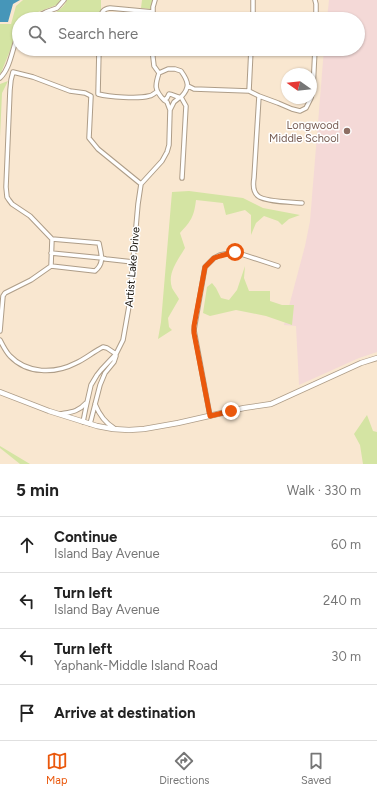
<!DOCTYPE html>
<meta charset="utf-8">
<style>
body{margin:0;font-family:Figtree,sans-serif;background:#f2f2f2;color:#222}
.compass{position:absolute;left:281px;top:68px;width:36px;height:36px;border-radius:50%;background:#fff;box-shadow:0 1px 3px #0004;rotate:285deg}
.stop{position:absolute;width:12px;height:12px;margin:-9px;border:3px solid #ea580c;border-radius:50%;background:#fff}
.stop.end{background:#ea580c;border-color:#fff;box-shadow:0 1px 4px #0008}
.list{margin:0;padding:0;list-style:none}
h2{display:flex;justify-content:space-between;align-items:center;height:52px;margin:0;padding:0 16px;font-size:17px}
h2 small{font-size:13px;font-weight:400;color:#767676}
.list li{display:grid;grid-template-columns:26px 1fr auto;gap:12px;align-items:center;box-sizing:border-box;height:56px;padding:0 16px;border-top:1px solid #e0e0e0}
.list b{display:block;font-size:15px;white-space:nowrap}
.list p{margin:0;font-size:13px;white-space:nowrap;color:#767676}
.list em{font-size:13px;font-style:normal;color:#767676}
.icon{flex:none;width:22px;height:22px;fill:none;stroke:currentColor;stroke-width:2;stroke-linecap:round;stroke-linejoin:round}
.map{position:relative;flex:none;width:377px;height:464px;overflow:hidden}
.search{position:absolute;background:#fff;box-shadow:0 1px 3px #0004;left:12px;right:12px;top:12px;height:44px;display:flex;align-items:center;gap:10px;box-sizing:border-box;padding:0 14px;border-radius:22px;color:#767676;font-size:15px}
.sheet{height:276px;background:#fff}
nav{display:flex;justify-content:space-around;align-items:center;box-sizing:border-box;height:56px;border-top:1px solid #e0e0e0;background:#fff;font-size:11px;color:#767676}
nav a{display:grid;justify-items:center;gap:2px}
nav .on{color:#ea580c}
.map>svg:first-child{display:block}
</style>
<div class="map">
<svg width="377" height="464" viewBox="0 0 377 464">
<rect width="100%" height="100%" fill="#f9e7d0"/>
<!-- education -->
<path fill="#f4d9d7" d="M329,0H377V352L359,358L299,385L296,326L284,325L305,246L310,221L324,49H358V19H327Z"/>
<!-- green -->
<path fill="#d4e4a3" d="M23,0H60L59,4L38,12L31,19H19V31L17,33L1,73H0V24H11L16,6Z
M67,0H101V11L100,19H40C50,15 63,11 67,0Z
M142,0H154L151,9L141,8Z
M8,81L2,93L0,137V84Z
M189,191L243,198L263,208L300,215L289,219L282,225L278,221L264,216L256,223L251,235V215L245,210L226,215L223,203L196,200C194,217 191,221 180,233L185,248C178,260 167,273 172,288C174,292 177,295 179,299L168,318L169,327L172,330L158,339L161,322L172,192Z
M245,266L244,278L249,291H270V301L282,305H294L292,325L266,316L236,310L210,316L203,313L207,287L212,283L216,288L221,298L229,300L237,290Z
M367,415L373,431L377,432V464H363L360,445L354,434Z
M0,446L30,464H31H20L0,448Z"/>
<!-- water -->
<path fill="#4696b9" d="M0,0H20L13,4L8,22H0Z"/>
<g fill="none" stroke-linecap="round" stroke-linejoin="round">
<defs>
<path id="street" d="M315,0L316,4V19
M32,19L46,12L57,8L64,0
M101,19C101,12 103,9 110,8L153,12
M153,19V7L155,0
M253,19V0
M99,49L98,94C109,97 138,99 149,96C152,96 154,93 157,92
M152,49L154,66L159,73
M168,69H175L181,71C189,82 190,88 181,97C177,98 173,94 169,94L167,98L164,100C154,90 155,85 159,73Z
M0,78C11,68 12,47 19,33
M188,86L194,89L249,91L259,96L278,103L292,109L300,111L306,108L311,98L313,89L315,49
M249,91L251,49
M259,96L254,178C253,184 253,192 258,196C265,202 292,202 302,203
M181,97L186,106L182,178
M164,100L167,102L170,110L174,102L179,98
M51,253L102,258L106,259L133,262
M51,266L52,239
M0,331L3,296L5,293L31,280L51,266L95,271C105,263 101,254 99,243L52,239L30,216L12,204L9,200L7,197L6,187L10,90L11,80L13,72L33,77L70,91L85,93L91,96L89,138L98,149L141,184
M0,340C3,346 6,352 10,356C27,374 55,374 76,363C85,359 93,352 103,347L107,348L116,354
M95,404C99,414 104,422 114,428
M60,414C71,412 78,412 86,403
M210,416L194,330L205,267L214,258L220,255L235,252L278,266
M83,422L86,407L91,385L97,375L101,370L116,354L123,340L129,306L138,204L141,184L162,161L167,152L169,145L170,110
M90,424L100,385L105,373L114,362L116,356"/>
<path id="secondary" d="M0,392L49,411L97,426L113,429L129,430L144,429L178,423L244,408L271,404L361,363L377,358"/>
</defs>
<!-- street casing -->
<use href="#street" stroke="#ae9d88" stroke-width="5.5"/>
<!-- secondary casing -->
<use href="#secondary" stroke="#ae9d88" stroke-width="6"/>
<!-- street -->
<use href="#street" stroke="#fff" stroke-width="3.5"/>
<!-- secondary -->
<use href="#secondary" stroke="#fff" stroke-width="4.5"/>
</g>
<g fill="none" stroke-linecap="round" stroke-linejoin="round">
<!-- route -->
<path stroke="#ea580c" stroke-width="5" d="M231,411L210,416L194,333V326L205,267L214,258L220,256L235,252"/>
</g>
<!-- markers -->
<circle fill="#8d6e63" stroke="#fff" stroke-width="1.5" cx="347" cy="131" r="4"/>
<g text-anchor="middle" stroke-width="3" stroke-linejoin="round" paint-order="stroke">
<!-- education labels -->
<g font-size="11" fill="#785e54" stroke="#fff" text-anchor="end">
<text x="339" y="129">Longwood<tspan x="339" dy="13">Middle School</tspan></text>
</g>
<!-- street labels -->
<g font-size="11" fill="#120d06" stroke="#fff">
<text transform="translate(132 267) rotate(-85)" y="4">Artist Lake Drive</text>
</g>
</g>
</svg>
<svg class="compass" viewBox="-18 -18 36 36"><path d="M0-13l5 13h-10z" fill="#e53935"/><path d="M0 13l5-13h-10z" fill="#767676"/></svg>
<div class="stop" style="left:235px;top:252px"></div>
<div class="stop end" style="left:231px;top:411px"></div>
<div class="search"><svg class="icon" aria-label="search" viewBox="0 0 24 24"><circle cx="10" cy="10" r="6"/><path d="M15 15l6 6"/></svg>Search here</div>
</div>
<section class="sheet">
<h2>5 min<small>Walk · 330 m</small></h2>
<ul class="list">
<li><svg class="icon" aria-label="ahead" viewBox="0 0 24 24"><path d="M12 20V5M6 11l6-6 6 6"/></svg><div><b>Continue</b><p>Island Bay Avenue</p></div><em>60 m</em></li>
<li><svg class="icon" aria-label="left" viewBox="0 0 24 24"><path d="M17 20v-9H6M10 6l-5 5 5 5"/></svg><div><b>Turn left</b><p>Island Bay Avenue</p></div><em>240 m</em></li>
<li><svg class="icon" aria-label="left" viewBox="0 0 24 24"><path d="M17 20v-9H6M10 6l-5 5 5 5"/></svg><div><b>Turn left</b><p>Yaphank-Middle Island Road</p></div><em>30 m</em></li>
<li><svg class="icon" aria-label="arrive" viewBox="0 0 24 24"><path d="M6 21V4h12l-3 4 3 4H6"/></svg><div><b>Arrive at destination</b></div></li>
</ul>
</section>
<nav>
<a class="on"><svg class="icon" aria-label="map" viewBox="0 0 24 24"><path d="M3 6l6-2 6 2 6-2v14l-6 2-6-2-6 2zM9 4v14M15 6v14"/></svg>Map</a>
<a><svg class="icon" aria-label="directions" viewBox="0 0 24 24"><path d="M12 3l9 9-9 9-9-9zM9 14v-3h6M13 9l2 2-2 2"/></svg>Directions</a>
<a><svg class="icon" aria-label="saved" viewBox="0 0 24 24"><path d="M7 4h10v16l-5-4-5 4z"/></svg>Saved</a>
</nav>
